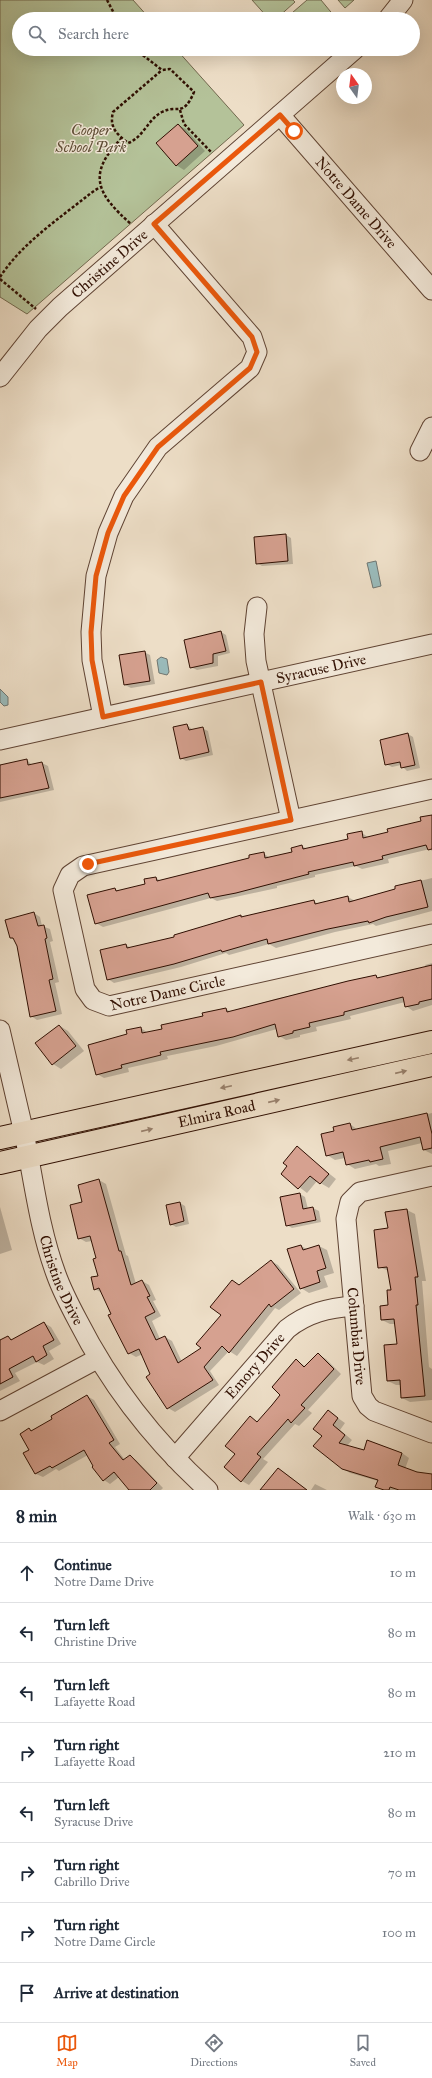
<!DOCTYPE html>
<meta charset="utf-8">
<style>
body{margin:0;font-family:"IM FELL Great Primer",serif;background:#f6f6f7;color:#1f2937}
.compass{position:absolute;left:336px;top:68px;width:36px;height:36px;border-radius:50%;background:#fff;box-shadow:0 4px 16px #0002;rotate:346deg}
.stop{position:absolute;width:12px;height:12px;margin:-9px;border:3px solid #ea580c;border-radius:50%;background:#fff}
.stop.end{background:#ea580c;border-color:#fff;box-shadow:0 1px 4px #0008}
.list{margin:0;padding:0;list-style:none}
h2{display:flex;justify-content:space-between;align-items:center;height:52px;margin:0;padding:0 16px;font-size:17px}
h2 small{font-size:13px;font-weight:400;color:#747a83}
.list li{display:grid;grid-template-columns:26px 1fr auto;gap:12px;align-items:center;box-sizing:border-box;height:60px;padding:0 16px;border-top:1px solid #e0e1e3}
.list b{display:block;font-size:15px;white-space:nowrap}
.list p{margin:0;font-size:13px;white-space:nowrap;color:#747a83}
.list em{font-size:13px;font-style:normal;color:#747a83}
.icon{flex:none;width:22px;height:22px;fill:none;stroke:currentColor;stroke-width:2;stroke-linecap:round;stroke-linejoin:round}
.map{position:relative;flex:none;width:432px;height:1490px;overflow:hidden}
.search{position:absolute;background:#fff;box-shadow:0 4px 16px #0002;left:12px;right:12px;top:12px;height:44px;display:flex;align-items:center;gap:10px;box-sizing:border-box;padding:0 14px;border-radius:22px;color:#747a83;font-size:15px}
.sheet{height:532px;background:#fff}
nav{display:flex;justify-content:space-around;align-items:center;box-sizing:border-box;height:56px;border-top:1px solid #e0e1e3;background:#fff;font-size:11px;color:#747a83}
nav a{display:grid;justify-items:center;gap:2px}
nav .on{color:#ea580c}
.map>svg:first-child{display:block}
</style>
<div class="map">
<svg width="432" height="1490" viewBox="0 0 432 1490">
<rect width="100%" height="100%" fill="#eddec7"/>
<filter id="stains"><feTurbulence type="fractalNoise" baseFrequency=".005" numOctaves="4"/><feColorMatrix values="0 0 0 0 .2 0 0 0 0 .09 0 0 0 0 .02 0 0 0 .5 -.17"/></filter>
<radialGradient id="worn" r=".72"><stop offset=".6" stop-color="#630" stop-opacity="0"/><stop offset="1" stop-color="#630" stop-opacity=".3"/></radialGradient>
<!-- green -->
<path fill="#b4c299" stroke="#72684e" d="M0,0H133L150,19H19V49H176L244,125L27,314L0,297Z
M252,0H293L295,2L276,19H269Z
M307,0H321L335,17L333,19H285Z
M338,0H354L345,8Z"/>
<!-- water -->
<path fill="#9abbbb" stroke="#707671" d="M376,561L381,586L373,588L367,563Z
M161,657L167,659L169,672L167,675L159,673L157,660Z
M0,689L8,697V705L4,706L0,702Z"/>
<!-- shadow -->
<path fill="#0003" d="M178,125L186,129L205,151L184,170L176,165Z
M286,535L291,538L293,564L262,566L257,563L255,538Z
M221,632L226,635L230,653L218,656V666L197,670L191,667Z
M144,652L150,655L155,684L131,688L125,685L120,656Z
M187,725L193,730L202,728L208,731L213,755L186,761L181,758Z
M408,734L413,737L420,768L407,771L401,765L392,767L386,764Z
M27,760L32,765L42,763L48,766L54,790L0,802V766Z
M432,816V851L430,849L388,859L389,863L362,869L356,866L315,875V877L277,886V888L217,901L211,898L103,927L96,923L115,889L119,891L147,885L156,878L161,881L250,859L263,853L270,858L293,852L302,846L307,849L349,840L361,832L369,838L389,833L422,822Z
M432,878V911L376,926L373,924L335,932L276,948L269,944L229,955L226,953L181,967L114,983L108,979L126,945L131,948L175,938L241,916L243,918L314,901L318,904L348,897L355,901L396,889V887Z
M34,913L40,917L42,926L50,929L53,941L50,942L59,982L55,983L62,1014L37,1020L31,1016L18,946L15,940L11,938Z
M432,963V1005L413,1011L406,1006L405,1002L350,1016L351,1019L316,1027L317,1031L300,1035V1037L286,1040L279,1036L277,1029L216,1046L167,1056L168,1059L128,1068L129,1072L104,1078L97,1074L128,1035L141,1028L148,1033L226,1009L231,1012L275,999L376,976L380,979L426,967L425,965Z
M60,1026L68,1031L84,1051L61,1069L53,1064Z
M432,1113V1154L424,1150L422,1143L388,1151L391,1164L379,1166L376,1164L355,1169L347,1164L345,1158L335,1160L327,1155L335,1132L350,1124L358,1130Z
M297,1148L336,1179L329,1188L317,1181L307,1193L282,1174L289,1166Z
M99,1180L106,1184L126,1255L128,1256L136,1284L142,1281L149,1285L156,1300L153,1301L161,1316L152,1321L160,1339L165,1337L172,1341L182,1362L203,1348L240,1286L271,1261L278,1265L301,1293L279,1310L275,1308L237,1356L229,1351L210,1371L219,1385L175,1412L168,1408L143,1354L136,1357L129,1353L102,1293L95,1289L99,1276L97,1259L92,1241L86,1242L79,1238L84,1202Z
M300,1194L305,1197L308,1209L313,1208L319,1211L321,1222L292,1228L287,1225Z
M180,1203L185,1206L189,1224L176,1227L171,1224Z
M0,1207L12,1250L0,1254Z
M407,1210L415,1214L426,1281H422L429,1367L432,1369V1400L410,1402L402,1398L401,1385H396L388,1381L398,1345L396,1324H390L382,1320L390,1306L392,1291L389,1271L379,1267L389,1229L386,1213Z
M301,1246L307,1249L319,1246L327,1250L334,1273L324,1276L328,1287L309,1293L301,1288Z
M44,1323L51,1327L61,1344L49,1351L54,1359L44,1365L37,1362L15,1373L20,1381L0,1391V1342L8,1337L13,1340Z
M318,1354L326,1359L341,1374L308,1410L312,1413L299,1426L295,1424L263,1459L268,1462L249,1485L242,1481L236,1453L250,1417L258,1422L281,1395L296,1360L306,1367Z
M87,1396L94,1400L120,1444L115,1447L125,1460L130,1456L136,1460L163,1488L161,1490H127L129,1488L119,1477L110,1484L104,1480L88,1455L59,1471L56,1469L43,1477L36,1474L25,1454L31,1450L29,1429L32,1431L54,1419Z
M328,1411L345,1423L340,1430L352,1440L347,1446L364,1451L377,1444L402,1453L409,1458L405,1469L432,1475V1490H383L377,1486L378,1481L350,1473L342,1468L323,1436Z
M278,1469L285,1473L307,1490H262Z
M315,1484L327,1490H311Z"/>
<!-- building -->
<path fill="#d6a190" stroke="#300f02" d="M178,124L198,146L176,166L156,143Z
M286,534L288,561L256,564L254,537Z
M221,631L226,651L213,654V663L190,668L184,640Z
M145,651L150,681L124,685L119,655Z
M187,724L189,730L203,727L209,752L180,759L173,727Z
M408,733L415,765L401,768L400,762L385,765L380,740Z
M27,759L28,765L42,762L49,788L0,798V765Z
M432,815V849L428,850L426,845L382,856L383,859L354,866L353,862L308,872L309,874L236,893L210,898L208,893L95,924L87,895L115,888L116,891L145,884L144,879L156,877L157,881L249,858V855L264,852L265,858L292,852L291,848L302,845L303,849L348,839L347,834L362,831L363,838L388,832L387,829L421,821L420,817Z
M421,880L428,907L386,917L369,923L368,921L328,929L268,944L267,939L222,952L221,950L174,964L107,980L100,950L126,944L127,948L174,937V935L241,915V917L314,900L315,904L348,896L349,902L395,889V886Z
M34,912L38,926L44,925L47,938L45,939L53,979L49,980L56,1011L30,1017L17,946L13,938H10L5,920Z
M432,965V999L419,1002V1004L405,1007L403,997L344,1012V1015L309,1023L310,1027L293,1031V1033L278,1037L275,1024L233,1037L160,1052L161,1055L121,1065L122,1068L96,1075L88,1045L127,1034L126,1030L141,1027L142,1033L162,1029L161,1025L203,1016L202,1013L226,1008L227,1012L348,981L376,975L377,978Z
M59,1025L76,1046L52,1065L35,1043Z
M427,1113L432,1134V1148L423,1150L420,1137L380,1147L383,1159L370,1162L369,1160L346,1165L343,1152L326,1156L321,1134L334,1131L333,1127L350,1123L352,1130Z
M297,1146L329,1174L320,1184L310,1176L298,1189L281,1174L287,1166L283,1163Z
M99,1179L119,1251H121L131,1285L142,1280L150,1296L147,1297L155,1312L145,1317L156,1340L165,1336L178,1363L201,1348L196,1344L221,1315L210,1307L232,1280L239,1285L271,1260L294,1289L271,1307L269,1304L229,1353L222,1346L204,1367L213,1380L167,1409L146,1377L150,1374L139,1349L128,1354L108,1315L111,1314L99,1288L94,1290L91,1277L98,1276L93,1259L96,1258L90,1236L78,1239L70,1205L82,1202L78,1185Z
M300,1193L303,1209L313,1207L316,1220L286,1226L280,1197Z
M180,1202L184,1221L170,1225L166,1205Z
M407,1209L418,1277H415L418,1305H416L425,1396L401,1398L400,1380L387,1381L384,1345L397,1344L394,1319L381,1320L380,1306L388,1305L387,1290H391L387,1267L378,1268L374,1230L388,1228L385,1212Z
M301,1245L303,1250L319,1245L326,1268L317,1271L320,1282L300,1289L287,1249Z
M44,1322L54,1340L43,1346L47,1355L36,1362L33,1356L9,1369L13,1377L0,1384V1340L8,1336L11,1340Z
M318,1353L334,1369L301,1405L305,1408L291,1423L288,1419L257,1454L261,1457L241,1482L224,1467L235,1454L225,1446L250,1416L257,1422L272,1405L280,1395L272,1387L296,1359L304,1367Z
M87,1395L114,1440L109,1443L123,1460L130,1455L157,1483L150,1490H129L114,1472L103,1481L92,1467L93,1466L84,1450L52,1468L50,1466L35,1474L23,1453L29,1450L20,1434L29,1428L31,1431L52,1419L51,1416Z
M328,1410L338,1418L333,1425L345,1435L339,1443L364,1450L367,1440L402,1453L398,1465L417,1472L432,1474V1490H399L390,1487L389,1490H384L375,1487L378,1480L342,1469L313,1446L322,1436L313,1429Z
M278,1468L307,1490H260Z"/>
<g fill="none" stroke-linecap="round" stroke-linejoin="round">
<defs>
<g id="minor">
<path d="M388,19L403,0"/>
<path id="s1" d="M280,115L432,290"/>
<path id="s2" d="M0,377L38,329L60,307L355,49"/>
<path d="M420,451L432,427"/>
<path d="M257,607L254,634L256,661L291,820"/>
<path d="M103,717L92,660L91,632L96,576L108,533L124,496L158,447L250,368L257,352L252,337L154,224"/>
<path id="s3" d="M0,740L432,644"/>
<path id="s4" d="M432,789L83,866L70,875L63,890L85,989L93,1000L109,1006L432,934"/>
<path id="s5" d="M0,1030C8,1064 16,1098 24,1133C34,1181 39,1228 56,1274C62,1291 70,1306 78,1321C111,1386 154,1441 208,1490"/>
<path id="s6" d="M432,1176L360,1192L350,1202L346,1219L362,1396L368,1406L374,1411L432,1433"/>
<path d="M0,1411L97,1359"/>
<path id="s7" d="M175,1458L287,1329C307,1313 328,1308 354,1306"/>
</g>
<g id="major">
<path d="M0,1138L432,1042"/>
<path id="s8" d="M0,1163L432,1065"/>
</g>
</defs>
<!-- minor casing -->
<use href="#minor" stroke="#5f4333" stroke-width="21"/>
<!-- major casing -->
<use href="#major" stroke="#300f02" stroke-width="24"/>
<!-- path -->
<path stroke="#300f02" stroke-width="2.5" stroke-dasharray="3 2" stroke-linecap="butt" d="M107,0L117,19
M135,49L162,70L170,69L194,92C183,118 178,104 162,112C148,119 143,138 128,143C117,134 109,128 113,112L162,70
M180,110L184,124L212,153
M122,138C86,174 97,194 131,224
M0,277C22,243 60,218 91,193L100,187
M0,279L36,309"/>
<!-- minor -->
<use href="#minor" stroke="#f3eadb" stroke-width="19"/>
<!-- major -->
<use href="#major" stroke="#eddec7" stroke-width="22"/>
</g>
<!-- one-way arrows -->
<defs><path id="oneway-solid" d="M-6-.8H1V-3.2L6.5 0L1 3.2V.8H-6Z"/></defs>
<g fill="#98816e">
<use href="#oneway-solid" transform="translate(353 1059) rotate(168)"/>
<use href="#oneway-solid" transform="translate(401 1072) rotate(-13)"/>
<use href="#oneway-solid" transform="translate(226 1087) rotate(168)"/>
<use href="#oneway-solid" transform="translate(274 1101) rotate(-13)"/>
<use href="#oneway-solid" transform="translate(147 1130) rotate(-13)"/>
</g>
<g fill="none" stroke-linecap="round" stroke-linejoin="round">
<!-- route -->
<path stroke="#ea580c" stroke-width="5" d="M88,864L291,820L261,682L103,717L92,660L91,632L96,576L108,533L124,496L158,447L250,368L257,352L252,337L154,224L280,115L294,131"/>
</g>
<g text-anchor="middle" stroke-width="3" stroke-linejoin="round" paint-order="stroke">
<!-- park labels -->
<g font-size="15" font-style="italic" fill="#5e4e37" stroke="#f3eadb">
<text x="91" y="135">Cooper<tspan x="91" dy="17">School Park</tspan></text>
</g>
<!-- street labels -->
<g font-size="15" fill="#300f02" stroke="#f3eadb">
<text dy="5" stroke="none"><textPath href="#s1" startOffset="116">Notre Dame Drive</textPath></text>
<text dy="5" stroke="none"><textPath href="#s2" startOffset="158">Christine Drive</textPath></text>
<text dy="5" stroke="none"><textPath href="#s3" startOffset="329">Syracuse Drive</textPath></text>
<text dy="5" stroke="none"><textPath href="#s4" startOffset="582">Notre Dame Circle</textPath></text>
<text dy="5" stroke="none"><textPath href="#s8" startOffset="222">Elmira Road</textPath></text>
<text dy="5" stroke="none"><textPath href="#s5" startOffset="258">Christine Drive</textPath></text>
<text dy="5" stroke="none"><textPath href="#s6" startOffset="223">Columbia Drive</textPath></text>
<text dy="5" stroke="none"><textPath href="#s7" startOffset="122">Emory Drive</textPath></text>
</g>
</g>
<rect width="100%" height="100%" filter="url(#stains)"/>
<rect width="100%" height="100%" fill="url(#worn)"/>
</svg>
<svg class="compass" viewBox="-18 -18 36 36"><path d="M0-13l5 13h-10z" fill="#e53935"/><path d="M0 13l5-13h-10z" fill="#747a83"/></svg>
<div class="stop" style="left:294px;top:131px"></div>
<div class="stop end" style="left:88px;top:864px"></div>
<div class="search"><svg class="icon" aria-label="search" viewBox="0 0 24 24"><circle cx="10" cy="10" r="6"/><path d="M15 15l6 6"/></svg>Search here</div>
</div>
<section class="sheet">
<h2>8 min<small>Walk · 630 m</small></h2>
<ul class="list">
<li><svg class="icon" aria-label="ahead" viewBox="0 0 24 24"><path d="M12 20V5M6 11l6-6 6 6"/></svg><div><b>Continue</b><p>Notre Dame Drive</p></div><em>10 m</em></li>
<li><svg class="icon" aria-label="left" viewBox="0 0 24 24"><path d="M17 20v-9H6M10 6l-5 5 5 5"/></svg><div><b>Turn left</b><p>Christine Drive</p></div><em>80 m</em></li>
<li><svg class="icon" aria-label="left" viewBox="0 0 24 24"><path d="M17 20v-9H6M10 6l-5 5 5 5"/></svg><div><b>Turn left</b><p>Lafayette Road</p></div><em>80 m</em></li>
<li><svg class="icon" aria-label="right" viewBox="0 0 24 24"><path d="M7 20v-9h11M14 6l5 5-5 5"/></svg><div><b>Turn right</b><p>Lafayette Road</p></div><em>210 m</em></li>
<li><svg class="icon" aria-label="left" viewBox="0 0 24 24"><path d="M17 20v-9H6M10 6l-5 5 5 5"/></svg><div><b>Turn left</b><p>Syracuse Drive</p></div><em>80 m</em></li>
<li><svg class="icon" aria-label="right" viewBox="0 0 24 24"><path d="M7 20v-9h11M14 6l5 5-5 5"/></svg><div><b>Turn right</b><p>Cabrillo Drive</p></div><em>70 m</em></li>
<li><svg class="icon" aria-label="right" viewBox="0 0 24 24"><path d="M7 20v-9h11M14 6l5 5-5 5"/></svg><div><b>Turn right</b><p>Notre Dame Circle</p></div><em>100 m</em></li>
<li><svg class="icon" aria-label="arrive" viewBox="0 0 24 24"><path d="M6 21V4h12l-3 4 3 4H6"/></svg><div><b>Arrive at destination</b></div></li>
</ul>
</section>
<nav>
<a class="on"><svg class="icon" aria-label="map" viewBox="0 0 24 24"><path d="M3 6l6-2 6 2 6-2v14l-6 2-6-2-6 2zM9 4v14M15 6v14"/></svg>Map</a>
<a><svg class="icon" aria-label="directions" viewBox="0 0 24 24"><path d="M12 3l9 9-9 9-9-9zM9 14v-3h6M13 9l2 2-2 2"/></svg>Directions</a>
<a><svg class="icon" aria-label="saved" viewBox="0 0 24 24"><path d="M7 4h10v16l-5-4-5 4z"/></svg>Saved</a>
</nav>
